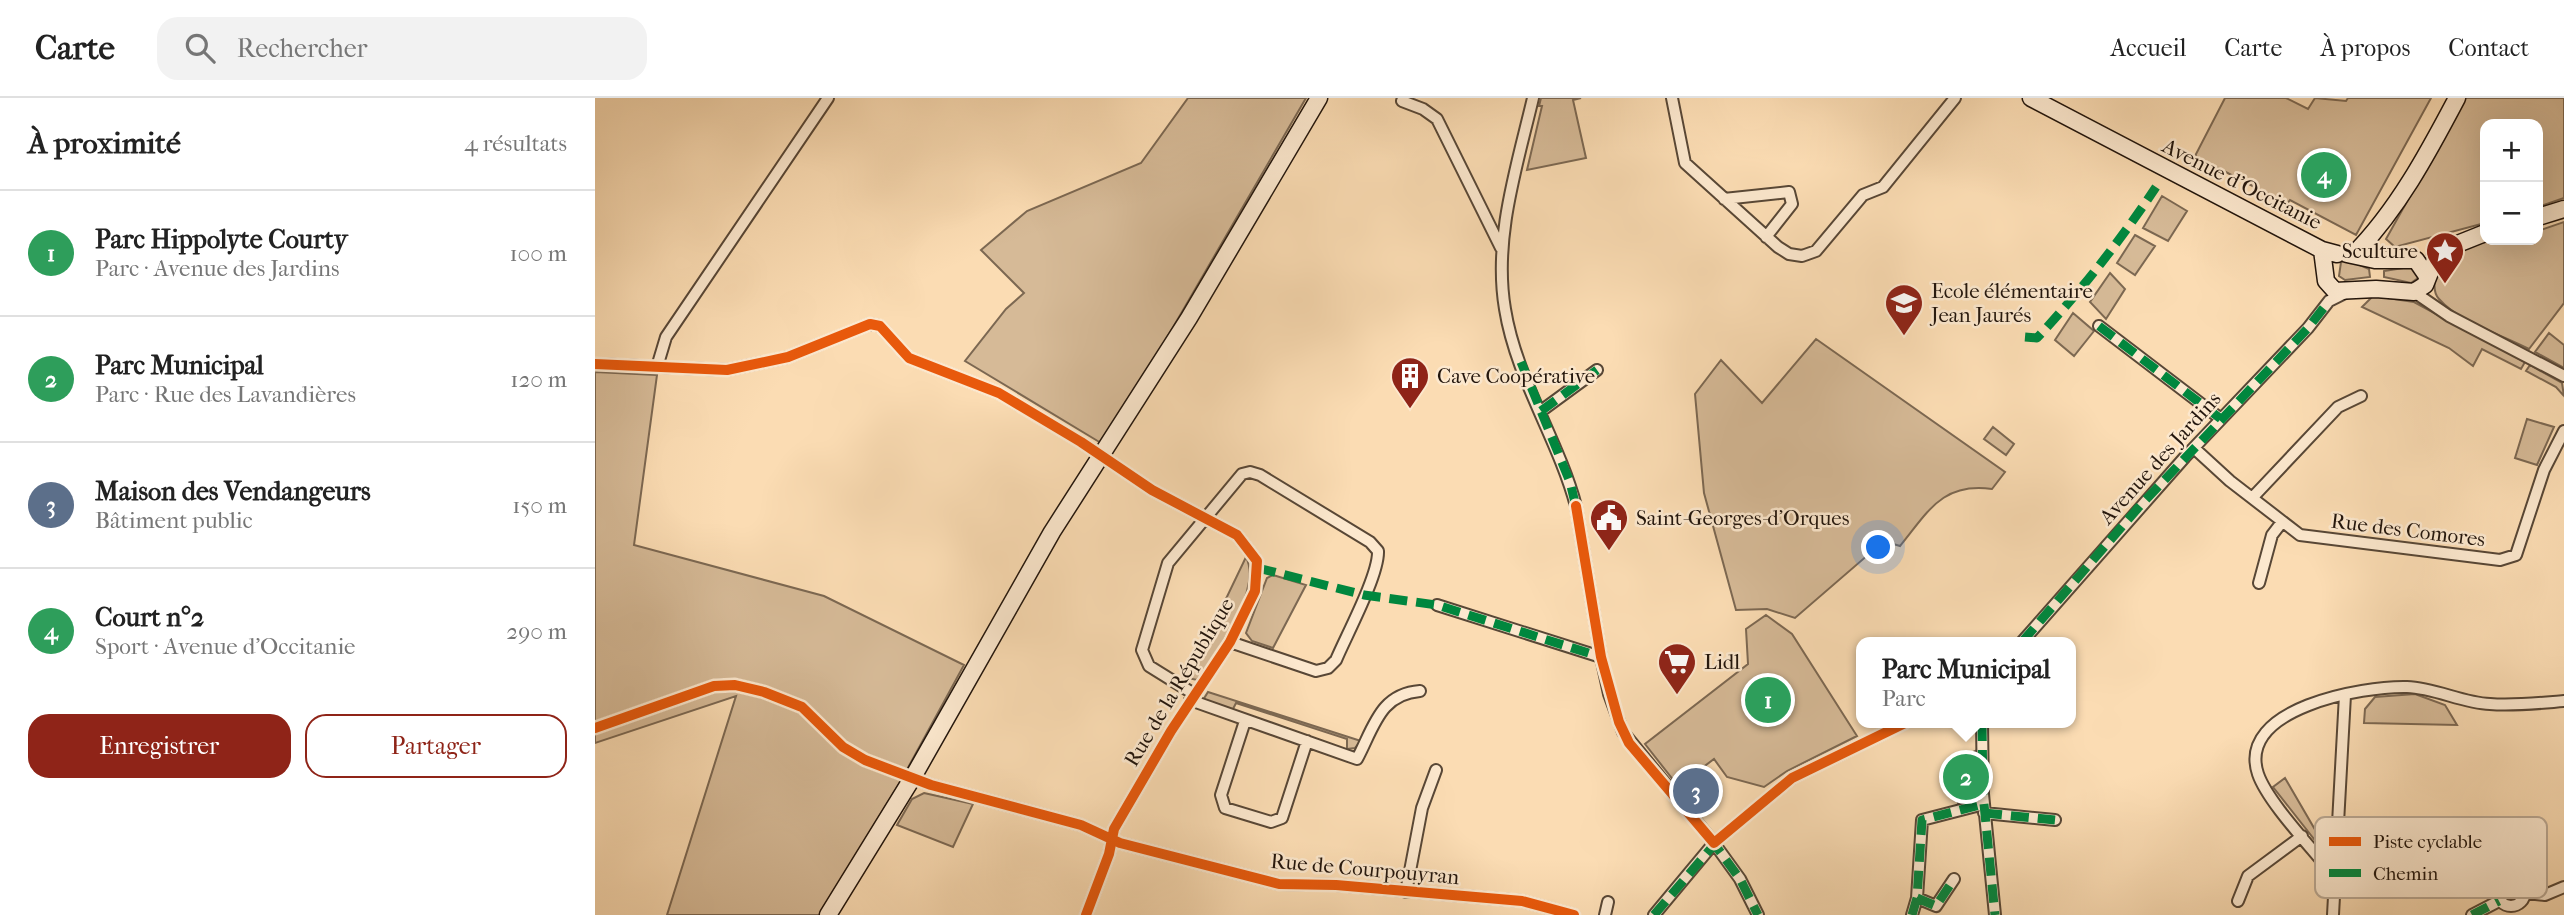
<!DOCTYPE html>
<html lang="fr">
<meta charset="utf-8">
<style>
body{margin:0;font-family:"IM FELL French Canon",serif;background:#f2f2f2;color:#222}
.controls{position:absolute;right:21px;top:21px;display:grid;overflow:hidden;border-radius:14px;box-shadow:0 7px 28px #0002}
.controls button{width:63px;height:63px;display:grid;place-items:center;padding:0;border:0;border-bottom:2px solid #e0e0e0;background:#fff;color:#222;font:35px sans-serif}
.you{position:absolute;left:1284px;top:450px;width:24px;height:24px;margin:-18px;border:5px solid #fff;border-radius:50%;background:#1a73e8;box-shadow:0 0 0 10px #1a73e833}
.badge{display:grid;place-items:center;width:46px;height:46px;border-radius:50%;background:#8f2418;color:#fff;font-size:23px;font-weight:700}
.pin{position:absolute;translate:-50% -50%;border:4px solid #fff;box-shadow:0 2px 7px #0006}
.popup{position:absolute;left:1261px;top:539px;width:220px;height:91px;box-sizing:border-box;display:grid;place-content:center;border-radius:14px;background:#fff;filter:drop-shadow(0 2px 5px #0005);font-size:23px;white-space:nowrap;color:#767676}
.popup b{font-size:26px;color:#222}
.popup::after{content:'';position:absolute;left:50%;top:100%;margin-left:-14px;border:14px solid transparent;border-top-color:#fff}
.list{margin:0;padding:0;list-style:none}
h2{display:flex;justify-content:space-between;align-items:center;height:91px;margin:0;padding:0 28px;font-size:30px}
h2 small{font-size:23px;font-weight:400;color:#767676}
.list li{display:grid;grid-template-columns:46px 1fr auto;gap:21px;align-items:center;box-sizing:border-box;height:126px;padding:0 28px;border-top:2px solid #e0e0e0}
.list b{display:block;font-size:26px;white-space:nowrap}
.list p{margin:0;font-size:23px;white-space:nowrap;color:#767676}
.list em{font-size:23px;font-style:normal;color:#767676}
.actions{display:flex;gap:14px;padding:21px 28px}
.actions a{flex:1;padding:16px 0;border:2px solid #8f2418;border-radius:21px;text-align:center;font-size:24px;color:#8f2418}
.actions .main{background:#8f2418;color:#fff}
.icon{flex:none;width:38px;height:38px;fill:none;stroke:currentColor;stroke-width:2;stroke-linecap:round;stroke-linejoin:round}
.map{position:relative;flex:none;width:1969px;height:817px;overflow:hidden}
header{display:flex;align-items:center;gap:42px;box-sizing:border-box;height:98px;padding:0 35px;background:#fff;border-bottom:2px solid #e0e0e0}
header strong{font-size:33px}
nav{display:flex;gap:38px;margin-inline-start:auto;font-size:24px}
.search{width:490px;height:63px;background:#f2f2f2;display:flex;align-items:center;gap:18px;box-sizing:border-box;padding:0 24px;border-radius:21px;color:#767676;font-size:26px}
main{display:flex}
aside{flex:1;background:#fff}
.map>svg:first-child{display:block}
</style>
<header>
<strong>Carte</strong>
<div class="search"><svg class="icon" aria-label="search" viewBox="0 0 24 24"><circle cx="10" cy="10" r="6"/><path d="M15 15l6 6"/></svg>Rechercher</div>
<nav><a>Accueil</a><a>Carte</a><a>À propos</a><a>Contact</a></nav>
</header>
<main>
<aside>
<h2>À proximité<small>4 résultats</small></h2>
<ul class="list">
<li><span class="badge" style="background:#2e9e5b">1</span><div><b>Parc Hippolyte Courty</b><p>Parc · Avenue des Jardins</p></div><em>100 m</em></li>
<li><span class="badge" style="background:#2e9e5b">2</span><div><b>Parc Municipal</b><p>Parc · Rue des Lavandières</p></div><em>120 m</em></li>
<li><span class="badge" style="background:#5c6f8a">3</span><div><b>Maison des Vendangeurs</b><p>Bâtiment public</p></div><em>150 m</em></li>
<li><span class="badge" style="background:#2e9e5b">4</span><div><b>Court n°2</b><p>Sport · Avenue d'Occitanie</p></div><em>290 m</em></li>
</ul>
<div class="actions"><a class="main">Enregistrer</a><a>Partager</a></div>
</aside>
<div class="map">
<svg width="1969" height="817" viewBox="0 0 1969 817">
<rect width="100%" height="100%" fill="#fbdcb3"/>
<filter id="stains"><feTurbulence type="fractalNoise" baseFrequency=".00286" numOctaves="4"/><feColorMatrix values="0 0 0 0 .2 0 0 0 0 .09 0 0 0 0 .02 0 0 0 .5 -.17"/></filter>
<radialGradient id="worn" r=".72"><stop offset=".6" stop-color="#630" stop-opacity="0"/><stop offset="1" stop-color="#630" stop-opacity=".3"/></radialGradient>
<!-- green -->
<path fill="#d6ba97" stroke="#7c6852" stroke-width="2" d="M593,0H711L555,269L506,345L370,263L411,211L429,195L386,152L432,113L546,65Z
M946,0H986L978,2L991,60L932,72L947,8H944Z
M1630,0H1691L1713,11L1720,0L1751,3L1753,0H1836L1761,137L1695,102L1692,106L1600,58Z
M1870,0H1969V100L1943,109V26H1890V125L1800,149L1791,141Z
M1567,98L1592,113L1573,143L1548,130Z
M1969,124V205L1934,251C1906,236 1865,225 1844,201C1839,196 1839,187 1840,180C1848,138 1910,142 1943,142V133Z
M1540,137L1560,148L1540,177L1522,165Z
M1753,162L1774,171L1775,179L1750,182L1744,178L1746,164Z
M1815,169L1823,175V180L1816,185L1789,179V173Z
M1515,175L1530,191L1511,221L1495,204Z
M1778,198L1819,204L1930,264L1926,271L1887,251L1878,268L1854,250L1767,209Z
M1478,215L1499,233L1479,258L1460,242Z
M1954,235L1969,247V270L1940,254Z
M1221,241L1410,374L1397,391C1347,384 1333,414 1305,448L1289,443L1200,520L1172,511L1141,512L1109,395L1100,296L1126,262L1167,305Z
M1935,267L1967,285L1969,298L1961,289L1931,273Z
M0,274L62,277L39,447L229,498L369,567L303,688L224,817H72L141,598L0,645Z
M1932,321L1959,329L1942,367L1920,360Z
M1398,329L1419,346L1411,357L1389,341Z
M651,459C668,492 621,554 602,582L593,580Z
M678,477L711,487L678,550L657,543L651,535L672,480Z
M1171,517L1197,536L1262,638L1192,673L1169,689L1132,679L1119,661L1083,688L1050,646L1153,566L1151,531Z
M613,594L766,643L760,650L752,651V641L641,605L637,613L608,602Z
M1820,596L1850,607L1862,627L1769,625L1770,611L1780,599Z
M1380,653L1381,695L1375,702L1363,706L1359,663Z
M1690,680L1722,735L1726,734L1740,758L1736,761L1730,755L1678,689Z
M329,695L378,706L358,749L302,727L317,701Z"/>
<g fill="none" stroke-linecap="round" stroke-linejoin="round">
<defs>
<path id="street" d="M938,0C922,68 898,141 910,211C921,280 963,341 981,408L1006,559L1014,596L1028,634L1119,745L1145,781L1163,817
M1077,0L1090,65L1183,149L1194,156L1207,158L1221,153L1268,97L1288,89L1360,0
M807,3L828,11L842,21L906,150
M1129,101L1194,94L1197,106L1171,139
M1819,194L1854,218L1969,278
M1504,228L1626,321
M0,266L132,272L193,259L275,226L285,228L314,260L404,295L486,344L557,392L642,437L662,463L660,493L635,544L576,633L519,731L514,756L491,817
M62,269L71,239L233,0
M946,313L1002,272
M1599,350L1635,383L1705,437L1905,462L1921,457L1949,372L1969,333
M1658,399L1743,309L1766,298
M1664,485L1677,437L1687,424
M842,507L1006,559
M1427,544L1590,359L1713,230L1734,203L1750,195
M599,596L554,568L547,552L573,465L647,376L655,374L665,377L775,444L783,453C784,477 751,538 741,562L733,570L721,573L635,544
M595,602L762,661C779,629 785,596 825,593
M650,623L626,697L630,710L676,724L687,720L712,643
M1387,625L1388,696L1400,817
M0,630L119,588L140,587L169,594L207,609L248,649L270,662L336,687L486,727L525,745L684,786L741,787L927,803L979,817
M1389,715L1460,722
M1739,778C1719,752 1673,705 1663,676C1641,610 1768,588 1812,589C1841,590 1867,605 1895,606C1919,608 1945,605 1969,603
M1902 794a14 14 0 1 1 28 0a14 14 0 1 1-28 0Z
M811,794L827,710L841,672
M1931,795L1950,797L1969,789
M1322,800L1341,808L1359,781
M1643,803L1653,778L1707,738
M1010,817L1013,804
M1059,817L1119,745L1197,680L1310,625
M1317,817L1322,800L1327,722L1389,706
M1738,817L1750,597
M1877,817L1904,803"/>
<path id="secondary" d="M1436,0L1727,152L1742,156
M1943,119L1969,111
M1727,152L1731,183L1740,193L1781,191L1819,194L1830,187L1840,162L1849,151
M1840,155L1890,135
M1752,156L1780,162H1821L1832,178
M1758,157C1802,113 1833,55 1862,0
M233,817L318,679L457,434L594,220L724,0"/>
</defs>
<!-- street casing -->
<use href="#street" stroke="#584736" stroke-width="14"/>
<!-- secondary casing -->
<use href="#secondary" stroke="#22150c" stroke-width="19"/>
<!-- street -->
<use href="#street" stroke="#fce8ce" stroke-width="10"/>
<!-- secondary -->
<use href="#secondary" stroke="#fce8ce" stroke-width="16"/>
<!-- quiet -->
<path stroke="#00873e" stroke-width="9" stroke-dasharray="18 9" stroke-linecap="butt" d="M1504,228L1626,321
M1430,239L1442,240C1486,193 1525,143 1561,89
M926,264L975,384L982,413
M946,313L1002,272
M663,470L769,497L842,507L1006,559
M1427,544L1543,410L1713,230L1734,203
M1387,625L1388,696L1400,817
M1389,715L1460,722
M1115,740L1145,781L1163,817
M1322,800L1341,808L1359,781
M1059,817L1124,741
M1317,817L1322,800L1327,722L1389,706
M1877,817L1904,803"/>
<defs>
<path id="cycleway" d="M0,266L132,272L193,259L275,226L285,228L314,260L404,295L486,344L557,392L642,437L662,463L660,493L635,544L576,633L519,731L514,756L491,817
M981,408L1006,559L1024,624L1034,645L1119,745L1197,680L1310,625
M0,630L119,588L140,587L169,594L207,609L248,649L270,662L336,687L486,727L525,745L684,786L741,787L927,803L979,817"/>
</defs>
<!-- cycleway casing -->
<use href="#cycleway" stroke="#fce8ce" stroke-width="15"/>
<!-- cycleway -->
<use href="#cycleway" stroke="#e8590c" stroke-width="10"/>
</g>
<!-- icons -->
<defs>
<symbol id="sight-pin" viewBox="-11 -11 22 30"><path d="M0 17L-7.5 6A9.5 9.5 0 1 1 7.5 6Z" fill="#8f2418" stroke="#fce8ce"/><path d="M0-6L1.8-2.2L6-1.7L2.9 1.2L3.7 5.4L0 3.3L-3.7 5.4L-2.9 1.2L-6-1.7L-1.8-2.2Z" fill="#fff"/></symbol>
<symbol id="school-pin" viewBox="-11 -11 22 30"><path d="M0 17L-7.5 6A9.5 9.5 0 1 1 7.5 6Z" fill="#8f2418" stroke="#fce8ce"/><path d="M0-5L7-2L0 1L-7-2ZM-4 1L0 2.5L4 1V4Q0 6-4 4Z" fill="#fff"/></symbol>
<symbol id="building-pin" viewBox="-11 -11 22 30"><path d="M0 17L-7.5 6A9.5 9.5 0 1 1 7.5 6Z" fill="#8f2418" stroke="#fce8ce"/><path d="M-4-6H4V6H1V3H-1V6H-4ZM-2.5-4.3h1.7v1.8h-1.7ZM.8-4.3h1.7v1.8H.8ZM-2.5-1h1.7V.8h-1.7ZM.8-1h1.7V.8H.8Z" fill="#fff"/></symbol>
<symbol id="civic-pin" viewBox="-11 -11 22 30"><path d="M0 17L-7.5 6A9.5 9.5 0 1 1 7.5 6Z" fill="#8f2418" stroke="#fce8ce"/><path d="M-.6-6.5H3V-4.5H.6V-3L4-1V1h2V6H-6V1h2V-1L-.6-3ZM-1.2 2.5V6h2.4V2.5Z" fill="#fff"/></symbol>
<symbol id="supermarket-pin" viewBox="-11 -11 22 30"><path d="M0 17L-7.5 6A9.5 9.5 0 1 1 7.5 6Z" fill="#8f2418" stroke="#fce8ce"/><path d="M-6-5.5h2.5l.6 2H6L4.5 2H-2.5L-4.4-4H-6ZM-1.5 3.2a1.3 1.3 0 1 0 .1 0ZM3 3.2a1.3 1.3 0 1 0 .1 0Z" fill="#fff"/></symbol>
</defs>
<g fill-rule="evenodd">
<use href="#sight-pin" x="1828" y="131" width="44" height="60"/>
<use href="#school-pin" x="1287" y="183" width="44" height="60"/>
<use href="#building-pin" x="793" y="256" width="44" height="60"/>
<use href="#civic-pin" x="992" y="398" width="44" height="60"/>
<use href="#supermarket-pin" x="1060" y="542" width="44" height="60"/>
</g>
<g text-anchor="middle" stroke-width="5" stroke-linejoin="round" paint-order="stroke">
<!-- street labels -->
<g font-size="21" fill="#22150c" stroke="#fce8ce">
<text transform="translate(1647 86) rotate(27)" y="7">Avenue d'Occitanie</text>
<text transform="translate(1565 360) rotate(-48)" y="7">Avenue des Jardins</text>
<text transform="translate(1813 432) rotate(7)" y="7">Rue des Comores</text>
<text transform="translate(584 584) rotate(-59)" y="7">Rue de la République</text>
<text transform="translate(770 771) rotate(5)" y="7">Rue de Courpouyran</text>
</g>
<!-- poi labels -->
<g font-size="21" fill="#22150c" stroke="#fce8ce" text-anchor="start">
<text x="1823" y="160" text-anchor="end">Sculture</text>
<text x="1336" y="200">Ecole élémentaire<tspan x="1336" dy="24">Jean Jaurés</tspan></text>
<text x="842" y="285">Cave Coopérative</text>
<text x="1041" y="427">Saint-Georges-d'Orques</text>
<text x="1109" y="571">Lidl</text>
</g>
</g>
<!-- legend -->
<rect x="1720" y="719" width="232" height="81" rx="10" fill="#fce8ce" stroke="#bba994" stroke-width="2"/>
<rect x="1734" y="739" width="32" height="9" fill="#e8590c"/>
<rect x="1734" y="771" width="32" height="8" fill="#00873e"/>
<g font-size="19" fill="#22150c">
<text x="1778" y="750">Piste cyclable</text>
<text x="1778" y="782">Chemin</text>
</g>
<rect width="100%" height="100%" filter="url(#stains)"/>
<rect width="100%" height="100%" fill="url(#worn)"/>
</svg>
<div class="controls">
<button>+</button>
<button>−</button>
</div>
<div class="you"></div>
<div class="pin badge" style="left:1173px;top:602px;background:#2e9e5b">1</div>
<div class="pin badge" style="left:1371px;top:679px;background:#2e9e5b">2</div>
<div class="popup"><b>Parc Municipal</b>Parc</div>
<div class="pin badge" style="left:1101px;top:693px;background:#5c6f8a">3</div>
<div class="pin badge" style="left:1729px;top:77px;background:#2e9e5b">4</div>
</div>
</main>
